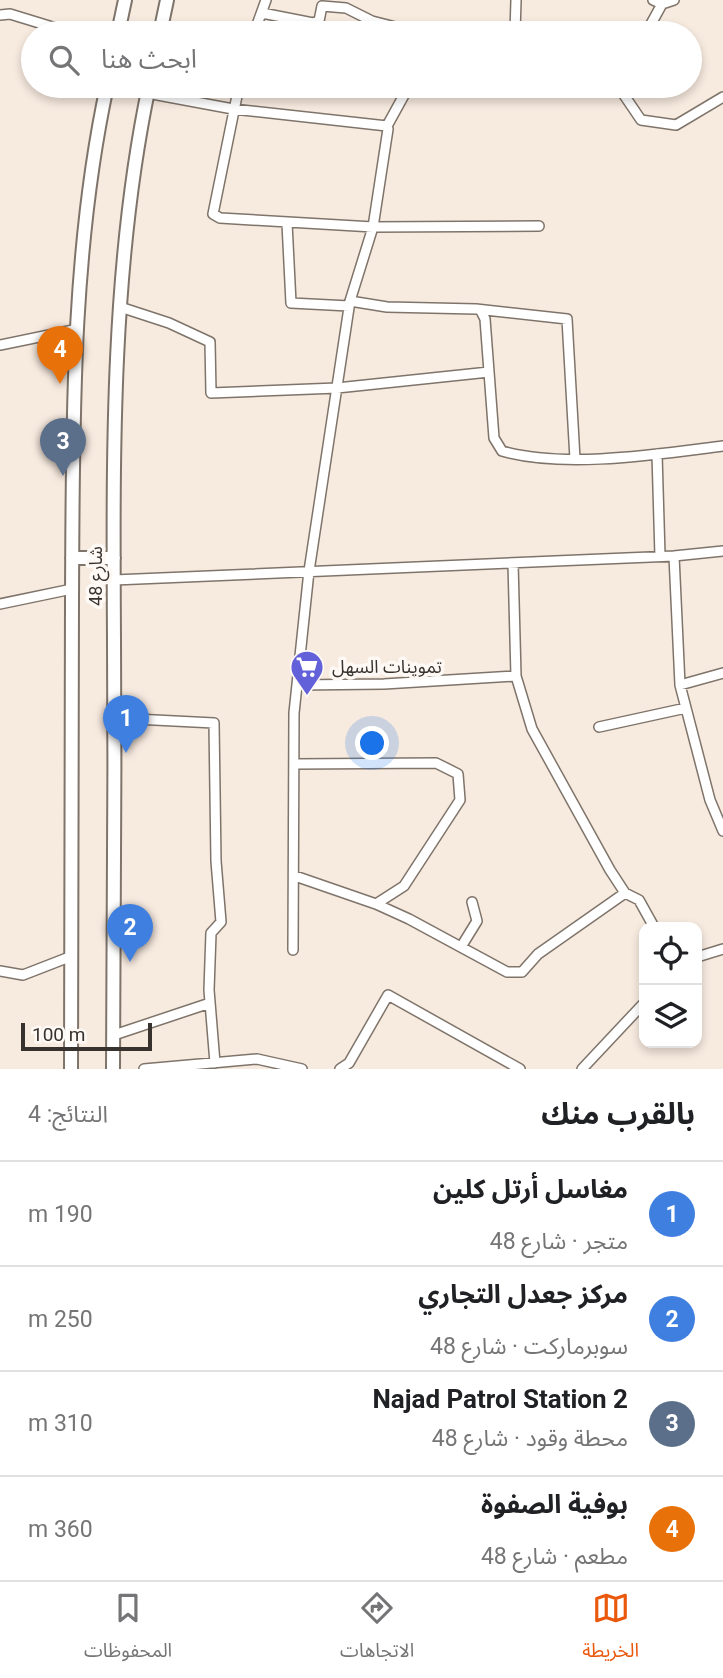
<!DOCTYPE html>
<html lang="ar">
<meta charset="utf-8">
<style>
body{margin:0;font-family:Roboto,"Noto Sans Arabic",sans-serif;background:#f2f2f2;color:#202124;direction:rtl}
.controls{position:absolute;right:21px;bottom:21px;display:grid;overflow:hidden;border-radius:14px;box-shadow:0 4px 10px #0003}
.controls button{width:63px;height:63px;display:grid;place-items:center;padding:0;border:0;border-bottom:2px solid #e0e0e0;background:#fff;color:#202124;font:35px sans-serif}
.scale{position:absolute;left:21px;bottom:18px;width:131px;box-sizing:border-box;padding-left:7px;border:4px solid #37322d;border-top:0;font-size:19px;line-height:24px;white-space:nowrap;color:#37322d;-webkit-text-stroke:5px #fef9f4;paint-order:stroke}
.you{position:absolute;left:373px;top:744px;width:24px;height:24px;margin:-18px;border:5px solid #fff;border-radius:50%;background:#1a73e8;box-shadow:0 0 0 10px #1a73e833}
.badge{display:grid;place-items:center;width:46px;height:46px;border-radius:50%;background:#ea580c;color:#fff;font-size:23px;font-weight:700}
.pin{position:absolute;translate:-50% -58px;filter:drop-shadow(0 2px 4px #0008)}
.pin::after{content:'';position:absolute;top:37px;width:24px;height:21px;background:inherit;clip-path:polygon(0 0,100% 0,50% 100%)}
.list{margin:0;padding:0;list-style:none}
h2{display:flex;justify-content:space-between;align-items:center;height:91px;margin:0;padding:0 28px;font-size:30px}
h2 small{font-size:23px;font-weight:400;color:#757577}
.list li{display:grid;grid-template-columns:46px 1fr auto;gap:21px;align-items:center;box-sizing:border-box;height:105px;padding:0 28px;border-top:2px solid #e0e0e0}
.list b{display:block;font-size:26px;white-space:nowrap}
.list p{margin:0;font-size:23px;white-space:nowrap;color:#757577}
.list em{font-size:23px;font-style:normal;color:#757577}
.icon{flex:none;width:38px;height:38px;fill:none;stroke:currentColor;stroke-width:2;stroke-linecap:round;stroke-linejoin:round}
.map{position:relative;flex:none;width:723px;height:1069px;overflow:hidden;direction:ltr}
.search{position:absolute;background:#fff;box-shadow:0 4px 10px #0003;left:21px;right:21px;top:21px;height:77px;display:flex;align-items:center;gap:18px;box-sizing:border-box;padding:0 24px;border-radius:38px;color:#757577;font-size:26px}
.sheet{height:511px;background:#fff}
nav{display:flex;justify-content:space-around;align-items:center;box-sizing:border-box;height:98px;border-top:2px solid #e0e0e0;background:#fff;font-size:19px;color:#757577}
nav a{display:grid;justify-items:center;gap:4px}
nav .on{color:#ea580c}
.map>svg:first-child{display:block}
</style>
<div class="map">
<svg width="723" height="1069" viewBox="0 0 723 1069">
<rect width="100%" height="100%" fill="#f7eadf"/>
<g fill="none" stroke-linecap="round" stroke-linejoin="round">
<defs>
<path id="street" d="M653,0L662,4L674,0
M262,13L313,23L319,21L322,6L346,8L372,21L419,33
M0,15L10,14L72,33
M254,33L266,0
M515,33L516,0
M646,33L662,4
M239,86L213,214L220,218L373,227L539,226
M624,86L622,92L641,120L676,125L723,97
M147,93L233,109L387,126L388,129L373,227L350,301
M387,126L409,86
M287,223L291,303L349,306
M120,307L169,323L210,342L211,393L337,388L489,372
M481,311L485,319L494,438L502,451C565,469 659,454 723,446
M0,345L78,329
M657,454L660,556
M723,551L674,556L680,685L710,800L723,831
M513,563L516,676
M114,580L674,556
M0,604L72,589
M297,685L384,684L516,676L532,729L610,870L625,893L639,900L654,927
M680,685L723,673
M115,718L214,723L216,861L221,922L211,933L209,990L215,1063
M599,727L686,708
M296,764L436,763L458,774L460,800L404,886L376,904
M295,876L376,904L409,919L507,972H522L538,954L625,893
M461,947L477,921L472,902
M293,950L294,713L309,571L350,301L387,307L476,309L567,319L575,459
M697,957L723,949
M0,971L23,975L72,956
M114,1035L210,1003
M144,1069L257,1059L302,1069
M340,1069L349,1063L388,995L520,1069
M582,1069L644,1003"/>
<path id="secondary" d="M118,33L125,0
M160,33L167,0
M72,558H114
M71,1069C72,912 72,755 72,597C73,427 71,253 107,86
M113,1069C114,926 115,783 114,640C113,455 111,267 149,86"/>
</defs>
<!-- street casing -->
<use href="#street" stroke="#7f746a" stroke-width="12"/>
<!-- secondary casing -->
<use href="#secondary" stroke="#7f746a" stroke-width="16"/>
<!-- street -->
<use href="#street" stroke="#fff" stroke-width="9"/>
<!-- secondary -->
<use href="#secondary" stroke="#fff" stroke-width="12"/>
</g>
<!-- icons -->
<defs>
<symbol id="supermarket-pin" viewBox="-11 -11 22 30"><path d="M0 17L-7.5 6A9.5 9.5 0 1 1 7.5 6Z" fill="#6361da" stroke="#fef9f4"/><path d="M-6-5.5h2.5l.6 2H6L4.5 2H-2.5L-4.4-4H-6ZM-1.5 3.2a1.3 1.3 0 1 0 .1 0ZM3 3.2a1.3 1.3 0 1 0 .1 0Z" fill="#fff"/></symbol>
</defs>
<g fill-rule="evenodd">
<use href="#supermarket-pin" x="288" y="648" width="38" height="52"/>
</g>
<g text-anchor="middle" stroke-width="7" stroke-linejoin="round" paint-order="stroke">
<!-- street labels -->
<g font-size="18" fill="#37322d" stroke="#fef9f4">
<text transform="translate(96 576) rotate(-90)" y="6">شارع 48</text>
</g>
<!-- poi labels -->
<g font-size="18" fill="#37322d" stroke="#fef9f4" text-anchor="start">
<text x="332" y="673">تموينات السهل</text>
</g>
</g>
</svg>
<div class="controls">
<button><svg class="icon" aria-label="locate" viewBox="0 0 24 24"><circle cx="12" cy="12" r="6"/><path d="M12 2v4M12 18v4M2 12h4M18 12h4"/></svg></button>
<button><svg class="icon" aria-label="layers" viewBox="0 0 24 24"><path d="M12 4l9 5-9 5-9-5zM3 14l9 5 9-5"/></svg></button>
</div>
<div class="scale">100 m</div>
<div class="you"></div>
<div class="pin badge" style="left:126px;top:753px;background:#3f7fe0">1</div>
<div class="pin badge" style="left:130px;top:962px;background:#3f7fe0">2</div>
<div class="pin badge" style="left:63px;top:476px;background:#5c6f8a">3</div>
<div class="pin badge" style="left:60px;top:384px;background:#e8710a">4</div>
<div class="search"><svg class="icon" aria-label="search" viewBox="0 0 24 24"><circle cx="10" cy="10" r="6"/><path d="M15 15l6 6"/></svg>ابحث هنا</div>
</div>
<section class="sheet">
<h2>بالقرب منك<small>النتائج: 4</small></h2>
<ul class="list">
<li><span class="badge" style="background:#3f7fe0">1</span><div><b>مغاسل أرتل كلين</b><p>متجر · شارع 48</p></div><em>190 m</em></li>
<li><span class="badge" style="background:#3f7fe0">2</span><div><b>مركز جعدل التجاري</b><p>سوبرماركت · شارع 48</p></div><em>250 m</em></li>
<li><span class="badge" style="background:#5c6f8a">3</span><div><b>Najad Patrol Station 2</b><p>محطة وقود · شارع 48</p></div><em>310 m</em></li>
<li><span class="badge" style="background:#e8710a">4</span><div><b>بوفية الصفوة</b><p>مطعم · شارع 48</p></div><em>360 m</em></li>
</ul>
</section>
<nav>
<a class="on"><svg class="icon" aria-label="map" viewBox="0 0 24 24"><path d="M3 6l6-2 6 2 6-2v14l-6 2-6-2-6 2zM9 4v14M15 6v14"/></svg>الخريطة</a>
<a><svg class="icon" aria-label="directions" viewBox="0 0 24 24"><path d="M12 3l9 9-9 9-9-9zM9 14v-3h6M13 9l2 2-2 2"/></svg>الاتجاهات</a>
<a><svg class="icon" aria-label="saved" viewBox="0 0 24 24"><path d="M7 4h10v16l-5-4-5 4z"/></svg>المحفوظات</a>
</nav>
